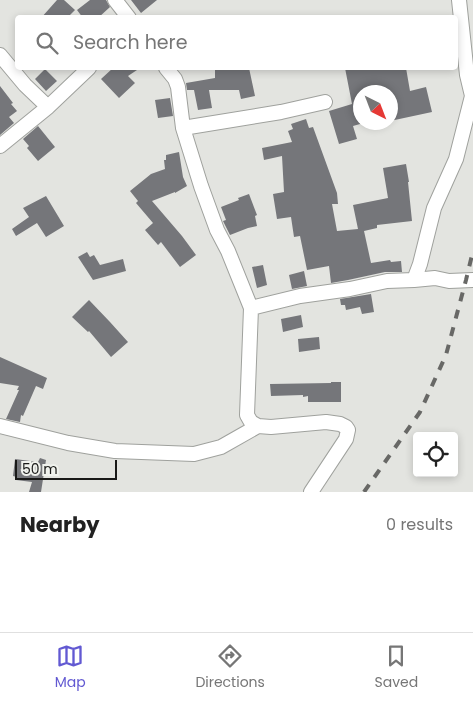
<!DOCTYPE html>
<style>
body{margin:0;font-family:Poppins,sans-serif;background:#f6f6f6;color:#222}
.controls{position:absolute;right:15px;bottom:15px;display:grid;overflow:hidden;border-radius:5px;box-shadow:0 2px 8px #0003}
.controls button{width:45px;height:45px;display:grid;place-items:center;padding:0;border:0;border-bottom:1px solid #e0e0e0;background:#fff;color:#222;font:25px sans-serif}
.compass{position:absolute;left:353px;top:85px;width:45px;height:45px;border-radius:50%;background:#fff;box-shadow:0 2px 8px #0003;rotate:138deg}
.scale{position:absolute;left:15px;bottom:12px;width:102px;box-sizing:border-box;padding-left:5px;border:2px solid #191918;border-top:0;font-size:14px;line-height:18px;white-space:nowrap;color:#191918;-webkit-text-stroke:4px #f0f2ed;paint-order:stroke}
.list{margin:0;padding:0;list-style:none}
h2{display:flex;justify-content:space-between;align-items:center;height:65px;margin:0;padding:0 20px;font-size:21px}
h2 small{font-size:16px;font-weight:400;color:#767676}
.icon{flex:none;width:28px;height:28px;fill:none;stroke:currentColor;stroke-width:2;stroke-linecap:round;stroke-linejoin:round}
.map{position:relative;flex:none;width:473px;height:492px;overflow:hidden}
.search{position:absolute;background:#fff;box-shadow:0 2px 8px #0003;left:15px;right:15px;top:15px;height:55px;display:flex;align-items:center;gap:12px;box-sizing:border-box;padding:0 18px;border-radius:5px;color:#767676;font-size:19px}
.sheet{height:140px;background:#fff}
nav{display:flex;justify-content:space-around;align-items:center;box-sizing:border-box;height:70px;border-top:1px solid #e0e0e0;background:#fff;font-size:14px;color:#767676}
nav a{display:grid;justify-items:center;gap:2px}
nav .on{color:#6259d2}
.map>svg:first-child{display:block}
</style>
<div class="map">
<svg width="473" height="492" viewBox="0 0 473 492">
<rect width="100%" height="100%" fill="#e3e4e0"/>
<!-- building -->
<path fill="#75767a" d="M57,0H64L75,10L67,18H41Z
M90,0H106L110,7L98,18H83L77,10Z
M131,0H157L141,13Z
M113,68H140L128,76L135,83L119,98L101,79Z
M240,68H249L255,96L241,99L239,90H209L212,108L198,110L194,90H187L186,83L215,78V70H227Z
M345,68H406L410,91L426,87L432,112L390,121V90L378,92H360V124L353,126L357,139L339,144L329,111L352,104Z
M45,69L57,81L46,91L35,79Z
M0,86L13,103L11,104L17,111L9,117L14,123L0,135Z
M170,98L173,116L158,118L155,100Z
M306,119L309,128L313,127L337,193L338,204H332L337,231L358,229L353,205L388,198L383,168L406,164L409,182H408L412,221L377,225V228L364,231L371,263L390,260L391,262L401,261L402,272H385L348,280L331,283L329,266L307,270L300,236L294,237L291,217L277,219L273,194L284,192L282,156L264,160L262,148L292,142L288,131L293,129L291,124Z
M38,126L55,147L38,161L27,148L29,146L23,139Z
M179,152L183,177L187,186L175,193V192L152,201L182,236L196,255L180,267L161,242L158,245L145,230L153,223L136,203L138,201L130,191L151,174L165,169L164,160H166V155Z
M249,194L257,215L255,216L257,226L248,228L230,235L223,221L226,220L221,207L239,200L238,198Z
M46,196L64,226L46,237L37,223L16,236L12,229L29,217L23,208Z
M87,252L90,257L94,255L100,265L123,259L126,271L93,280L78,257Z
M263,265L267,285L257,288L252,267Z
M304,271L307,286L292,289L289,275Z
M371,294L374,312L362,314L360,307L346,310L345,305H341L340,299Z
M89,300L110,322L128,342L111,357L89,331L88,332L72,317Z
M301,315L303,327L283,332L281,319Z
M319,337L320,349L299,352L298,339Z
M0,357L47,378L43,389L36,386L23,416L21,415L20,422L6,419L19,390H17L19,386L0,383Z
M331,382H341V402H308V396L303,397V395L271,396L270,384L331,383Z
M40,458L46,460L41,492H29L32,482L16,480L17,477L13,476L15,459L38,462Z"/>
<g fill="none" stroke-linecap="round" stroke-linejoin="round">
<defs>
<path id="minor" d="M115,0L129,18
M0,55L25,85L48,107
M166,68L175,79L178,87L183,128L201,186L217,230L228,251L251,308L247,415L251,422L258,426L271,427L326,422L340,424L346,427L348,430L346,439L311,492
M183,128L281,112L325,102
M0,146L48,107L89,68
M414,280L420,264L434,208L456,159L472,96L467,75L459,0
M251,308L300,296L350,289L387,281L414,280L435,278L449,281L473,280
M0,426L68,443L115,451L194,454L221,447L258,426"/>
</defs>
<!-- minor casing -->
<use href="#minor" stroke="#9fa19d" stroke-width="16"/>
<!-- minor -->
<use href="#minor" stroke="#fff" stroke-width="14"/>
<!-- rail -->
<path stroke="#686866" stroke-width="4" stroke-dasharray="9 9" stroke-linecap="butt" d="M364,492L420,412L446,355L466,280L473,251"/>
</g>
</svg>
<div class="controls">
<button><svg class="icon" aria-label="locate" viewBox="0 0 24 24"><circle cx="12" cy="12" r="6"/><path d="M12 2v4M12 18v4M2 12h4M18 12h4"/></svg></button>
</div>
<svg class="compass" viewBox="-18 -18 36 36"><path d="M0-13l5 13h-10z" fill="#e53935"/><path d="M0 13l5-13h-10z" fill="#767676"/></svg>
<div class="scale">50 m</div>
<div class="search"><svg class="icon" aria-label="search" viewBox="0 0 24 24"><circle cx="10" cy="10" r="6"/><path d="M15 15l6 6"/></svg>Search here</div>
</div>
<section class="sheet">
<h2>Nearby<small>0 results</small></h2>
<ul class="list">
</ul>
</section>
<nav>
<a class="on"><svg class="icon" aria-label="map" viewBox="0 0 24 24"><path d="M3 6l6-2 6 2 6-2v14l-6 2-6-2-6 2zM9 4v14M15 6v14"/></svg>Map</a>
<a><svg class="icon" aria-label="directions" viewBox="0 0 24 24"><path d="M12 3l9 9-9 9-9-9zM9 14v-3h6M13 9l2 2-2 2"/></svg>Directions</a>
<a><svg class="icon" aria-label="saved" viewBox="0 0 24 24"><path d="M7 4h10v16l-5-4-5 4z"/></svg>Saved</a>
</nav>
